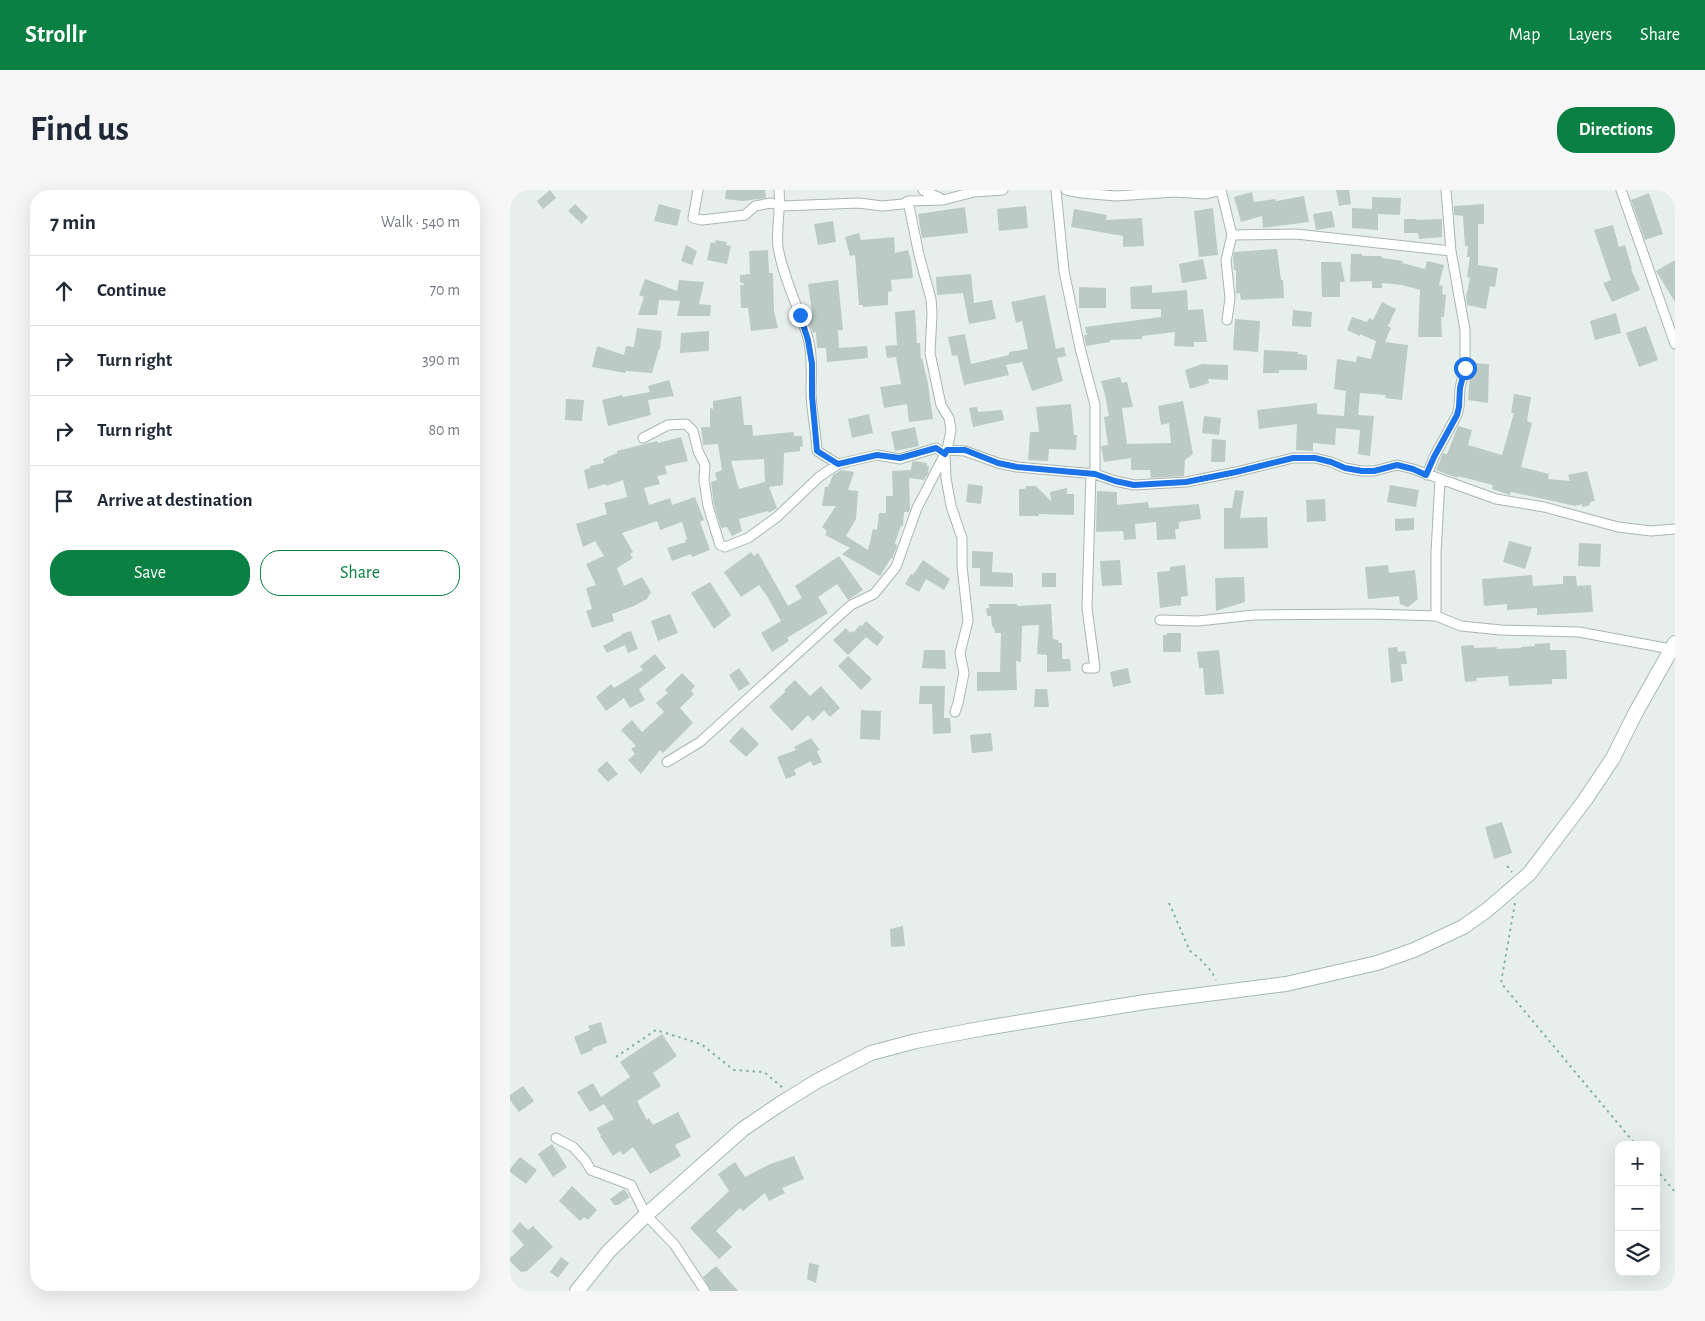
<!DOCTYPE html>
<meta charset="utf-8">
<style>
body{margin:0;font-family:"Alegreya Sans",sans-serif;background:#f6f6f7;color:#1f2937}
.controls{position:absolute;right:15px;bottom:15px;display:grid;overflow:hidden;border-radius:10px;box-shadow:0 5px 20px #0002}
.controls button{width:45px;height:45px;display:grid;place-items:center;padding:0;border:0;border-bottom:1px solid #e0e1e3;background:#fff;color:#1f2937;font:25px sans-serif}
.stop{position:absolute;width:15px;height:15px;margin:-11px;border:4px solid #1a73e8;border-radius:50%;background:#fff}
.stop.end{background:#1a73e8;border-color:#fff;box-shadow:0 1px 5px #0008}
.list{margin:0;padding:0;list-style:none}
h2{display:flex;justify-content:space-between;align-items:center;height:65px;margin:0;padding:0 20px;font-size:21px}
h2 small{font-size:16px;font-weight:400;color:#747a83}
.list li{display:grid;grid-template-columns:32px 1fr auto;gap:15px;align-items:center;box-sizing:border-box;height:70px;padding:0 20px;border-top:1px solid #e0e1e3}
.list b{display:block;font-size:19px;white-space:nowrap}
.list em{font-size:16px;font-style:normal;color:#747a83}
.actions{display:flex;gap:10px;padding:15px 20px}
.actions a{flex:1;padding:11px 0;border:1px solid #0b8043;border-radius:20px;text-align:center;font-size:18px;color:#0b8043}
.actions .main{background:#0b8043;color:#fff}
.icon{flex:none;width:28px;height:28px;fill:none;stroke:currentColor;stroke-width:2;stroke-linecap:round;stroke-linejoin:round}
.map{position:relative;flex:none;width:1165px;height:1101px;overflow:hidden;border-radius:20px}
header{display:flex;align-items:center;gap:30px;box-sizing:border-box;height:70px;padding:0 25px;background:#0b8043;color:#fff}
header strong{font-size:24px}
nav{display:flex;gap:28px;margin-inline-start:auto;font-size:18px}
.intro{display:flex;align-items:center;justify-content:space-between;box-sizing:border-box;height:120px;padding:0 30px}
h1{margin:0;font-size:35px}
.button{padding:12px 22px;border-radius:20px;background:#0b8043;color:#fff;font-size:18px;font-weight:700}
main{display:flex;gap:30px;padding:0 30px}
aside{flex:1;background:#fff;border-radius:20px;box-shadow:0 5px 20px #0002}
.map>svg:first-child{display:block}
</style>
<header>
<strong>Strollr</strong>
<nav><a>Map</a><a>Layers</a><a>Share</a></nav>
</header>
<div class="intro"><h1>Find us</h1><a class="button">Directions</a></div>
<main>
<aside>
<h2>7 min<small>Walk · 540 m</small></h2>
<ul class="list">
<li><svg class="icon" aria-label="ahead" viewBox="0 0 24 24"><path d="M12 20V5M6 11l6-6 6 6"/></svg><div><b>Continue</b></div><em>70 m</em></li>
<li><svg class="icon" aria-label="right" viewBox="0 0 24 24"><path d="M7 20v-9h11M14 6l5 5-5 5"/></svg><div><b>Turn right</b></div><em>390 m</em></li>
<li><svg class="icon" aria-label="right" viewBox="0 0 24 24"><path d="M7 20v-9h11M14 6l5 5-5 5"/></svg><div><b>Turn right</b></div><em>80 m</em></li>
<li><svg class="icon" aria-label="arrive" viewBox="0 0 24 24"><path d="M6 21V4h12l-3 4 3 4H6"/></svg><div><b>Arrive at destination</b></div></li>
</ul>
<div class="actions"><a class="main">Save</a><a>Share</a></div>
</aside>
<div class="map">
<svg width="1165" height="1101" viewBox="0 0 1165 1101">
<rect width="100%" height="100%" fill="#e6efeb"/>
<!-- building -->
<path fill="#bbcac4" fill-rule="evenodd" d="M40,0L46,8L33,19L27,11Z
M216,0H255L256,8L233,11L215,9Z
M826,0H839L841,14L829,16Z
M742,2L744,12L765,9L766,11L794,6L799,32L753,38L752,26L731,32L724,7Z
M1139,3L1153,44L1135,50L1121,10Z
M862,7L891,8L890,25L868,24V40L842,38V18L862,19Z
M65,14L78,27L72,34L58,21Z
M149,14L171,20L167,36L144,31Z
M974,14V34H968V75L988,78L985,97L980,96L976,119L957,115L956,107L960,88L957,87L960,67H957L958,56H955L953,26L944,25V16Z
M516,16L518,38L489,41L487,19Z
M455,17L458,43L412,48L408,24Z
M703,18L708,65L689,67L684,21Z
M564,19L597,25L596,30L632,28L634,56L613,57V46L561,37Z
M822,21L825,37L806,40L803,24Z
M894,29H906V30L932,29V47L909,49L908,43H894Z
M323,31L326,52L308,55L304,34Z
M1103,35L1109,57L1115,55L1122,79H1121L1130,100L1102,112L1093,93L1101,90L1084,40Z
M349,43L351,50L384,47L385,63L398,60L401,70L403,88L381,90L382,101L378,102V115L353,117V115H349L345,65L340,66L335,47Z
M206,50L217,52L216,55L221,56L217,74L197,70L201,52L205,53Z
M176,55L187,61L182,75L171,71Z
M767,59L771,90H773L774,108L731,110L730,103L726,104V80H724L723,69L724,62Z
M258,60L259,83H263L264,121L268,138L241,141L238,118H231L230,95H234V94L230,92V85L240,84L239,61Z
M841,64H852V66H871L872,68L893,71L892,73L915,79L917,71L934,75L929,95L933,96L932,104L936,105L934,127H931L932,147H908L910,100L892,95L872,93V98H862V91L840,92Z
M693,69L697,89L672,93L669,74Z
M1165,70V112L1146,81Z
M811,72H831L835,92H830V107H812Z
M461,84L464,113L482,110L486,129L459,134L453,103L427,105L426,87Z
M135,89L167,101L169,90L194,92L189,114L201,115L200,126H167L170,111L149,110L147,125H128L134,107L129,105Z
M328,90L333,140H328L329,158L357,156L358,168L317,172L316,158H307L306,142L303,143L298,129L297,122H302L298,94Z
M642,95V103L677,100L678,120L693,119L697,152H684V157L664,156L665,142L632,146V149L600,150V152L576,156L574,145H577L575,137L651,127V119H621L620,97Z
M569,97L596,98V118H569Z
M535,105L546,159L554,157L556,166L547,168L553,191L522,201L512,172L496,175L499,185L454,195L447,165L442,166L438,147L455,144L461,174L499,165V162L518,159L512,131L506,133L501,112Z
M872,112L886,119L878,136L881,138L875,152L898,155L892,210L875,208L876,205L850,203L848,225L864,226L860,266L848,264L850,240L826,238L825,255L803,253V261L786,260L787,234L749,239L747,220L807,213V224L834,226L836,201L824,199L827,169L846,172L847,166L861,169L866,151L850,144V146L837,140L842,127L857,132L859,128L863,130Z
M405,120L407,153H410L411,169L412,168L418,194L423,229L399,232L397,214L374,218L370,197L391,194L386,167L377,168L375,156L387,155L385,122Z
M783,120L802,122L801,137L782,136Z
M1106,123L1111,143L1085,150L1080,131Z
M725,129L750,131L748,162L723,160Z
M1136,136L1148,170L1129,177L1116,143Z
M127,138L152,141L150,159H149L142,183L116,181L115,183L82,177L87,156L114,165L116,156L124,157Z
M199,141V161L170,163L171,143Z
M754,160L788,162V164L797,165V180H769V183H753Z
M961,173L979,174L978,213L958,210Z
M692,174L718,175V190L698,189L699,193L680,199L675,180Z
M610,187L612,193L617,192L623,217L612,218L617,254L661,253L659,233L651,235L648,216L673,211L683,264L675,270L674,286L641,288L640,280H621V268L594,272L591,256L598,255L594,227L599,226L595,205L591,191Z
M159,190L164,206L138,210L141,225L98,236L92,210L112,205L113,207L140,202L138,196Z
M1004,204L1021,207L1017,231L1022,233L1011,277L1039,284L1038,289L1060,291L1058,285L1077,281L1085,311L1080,312V315L1072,317V314L1065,316L1001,302L1000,305L982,299L983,295L948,286L947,288L926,280L933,263L937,264L948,236L962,240L958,255L992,265L1004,223H1001Z
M231,206L234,235H242L243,246L284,242V246H292L293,256L290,257V261L274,263L273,295L259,297L267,318L259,323L258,321L229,329L232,341L222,346L217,337L211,338L204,315L201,292L207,290L205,283L212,280L208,254L193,255L191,237H200V218L203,219V211ZM254,269L255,292L229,299L221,271Z
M56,209L74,210L72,231L55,230Z
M561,214L564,245H567L566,260L539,259L538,271L518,270L520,242H529L526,217Z
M467,217L468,222L492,220L494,230L463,237L459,218Z
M359,224L363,243L342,248L338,229Z
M694,226L711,228L709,245L692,243Z
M405,237L409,256L385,261L381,242Z
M171,247L178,271L155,276L157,284L147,286L150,294L134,298L139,315L160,308L162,315L185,307L194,330L190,332L200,360L182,367L181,364L162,371L157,358L176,352L175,350L177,349L172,332L150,340L147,331L112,343L123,362L120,364L123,368L107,378L114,396L132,387L141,402L137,409L124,416L102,424L104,431L82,438L76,421L82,419L76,398L86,395L76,374L94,366L85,351L73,357L66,334L97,324L94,313L117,307L113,290L96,296V294L78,299L74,280L80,278V276L94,273L93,269L107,263V261L147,251L148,253Z
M702,249L716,250L715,272H701Z
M404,271L417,273V276H419L418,284L414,290L399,288L400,318L399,322H394L393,336H391L385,353L387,356L382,369L381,368L370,386L332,364L340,358L315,345L317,341L312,337L326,316H312L315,297H318L323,285L331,280L344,282L338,300L348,301L346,329L336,346L358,360L363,339L367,340L369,323H376V306H383L382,281L401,280L402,272Z
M458,294L473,296L471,314L456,312Z
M880,295L909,300L906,317L877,312Z
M516,296H526L541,311L540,302L557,298V304H564V325L529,324V326H509V299H515Z
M725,300L734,301L730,328L757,327L758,358L714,359V318H722Z
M587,301L607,302V315L638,312L639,318L689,314L691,329L669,332V339H665L666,349L647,350L646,332L625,334L626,349L614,350L613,341L586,342Z
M815,309L816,331L797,332L796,310Z
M904,328V340L885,341V329Z
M999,351L1022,357L1015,379L993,372Z
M1069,353L1091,354L1090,377L1068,376Z
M462,361L483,362L482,382L503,383V397L470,396V378H462Z
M241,362L244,366L248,363L278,416L292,408L285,396L329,366L353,400L338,410L327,394L308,407L318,423L277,448L279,451L262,462L251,443L271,431L257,406L249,395L231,407L214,382Z
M413,370L440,389L434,400L416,389L409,402L395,394L401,384L403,385Z
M610,370L612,395L592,396L590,371Z
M675,375L678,406L671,407V415L650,418L647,382L660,381V377Z
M878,375L879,383L905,380L908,409L898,417L890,414L889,406L858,409L855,377Z
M532,383H546V397H532Z
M1022,385L1023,396L1053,394V386H1066L1067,396L1081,395L1083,422L1027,425V418L997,420V414L974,416L972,389Z
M734,387L735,412L706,421L705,388Z
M200,392L221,425L204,439L181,403Z
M478,414H507V416L541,414L543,449L548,450L549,453H552V469H560L561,481L537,482V465L527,464L529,435L512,436L511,472L506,471L507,500L467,501V482H490L491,443H485L484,438L482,436L481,426H477L476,419L480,417Z
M160,424L168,443L148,451L141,431Z
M356,431L374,447L367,456L356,447L338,465L323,450L336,438L340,443L342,441L344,442L350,435L352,436Z
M121,441L128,459L118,463L115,455L97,463L93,456L112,445L111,444Z
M657,443H671V462H653V445H657Z
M1040,453V460H1056L1057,489H1042V494L999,496L998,486L966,488L967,491L955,492L951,456L963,455L964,458L987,457V459L1011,458V457L1025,456V454Z
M887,457L888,462L895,461L897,474H891L893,491L881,493L878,458Z
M414,460H435L436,479L412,478Z
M709,460L714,504L695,505L693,478H689L687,462Z
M145,464L156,478L129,499L135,510L120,518L114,508L96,521L86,507L101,494L104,498L133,480L130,476Z
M338,466L362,489L351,500L328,476Z
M229,478L240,494L229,501L219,485Z
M618,478L621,493L603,497L600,482Z
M172,483L185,496L181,501L184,504L170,518L183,533L153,563L150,560L131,584L118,570L125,564L121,559L126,556L111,540L122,530L132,542L154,522L146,513L158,503L155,500Z
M285,490L300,506L311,496L330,518L320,527L314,520L303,531L298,525L282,541L259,517L276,501L274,500Z
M410,496H435L434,528H440L441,543L423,544L422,514H409Z
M525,499H537L539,517H524Z
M351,520L371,521L370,550L350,549Z
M232,537L249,554L236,567L219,551Z
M481,543L483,561L462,563L460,545Z
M301,548L310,560L307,561L312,572L303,576L301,571L284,580L286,585L276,589L267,567L286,560L284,557Z
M97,571L108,584L98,592L87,580Z
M992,632L1002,663L984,669L975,637Z
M393,736L395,756L381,757L380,739Z
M91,832L97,853L82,858L83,860L71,865L64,847L80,840L78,836Z
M152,844L167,866L143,883L151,896L127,911L137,930L139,928L143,935L168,922L181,947L165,955L171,966L140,984L123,957L113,965L110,961L103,966L90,946H91L87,938L104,929L94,914L80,922L67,902L83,893L91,907L120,887L110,872Z
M13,896L24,911L9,922L0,910V905Z
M42,954L57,977L43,987L28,964Z
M284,966L294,989L272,998L275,1003L259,1011L255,1003L233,1021L230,1018L206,1041L222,1057L209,1069L180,1038L219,1001L208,984L225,972L235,987L260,974Z
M10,967L27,980L16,994L0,982V979Z
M62,996L87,1020L78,1030L74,1027L70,1031L49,1011Z
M114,999L120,1007L108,1015H104L100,1009Z
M10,1032L18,1040L23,1036L43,1057L17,1081L11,1082L0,1071V1068L14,1055L2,1041Z
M51,1067L59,1073L48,1088L40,1082Z
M299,1073L309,1075L306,1093L297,1089Z
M206,1076L228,1101H201L193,1087Z"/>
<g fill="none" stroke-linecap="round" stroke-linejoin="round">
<defs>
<path id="street" d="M188,0L183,28L192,30L235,25L245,16L261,13L271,16L349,13L372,16L393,14L398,11L433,10L464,2L493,0
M269,0C271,19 266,38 268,57C273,88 289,118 298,148C303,166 301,186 301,204C302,223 306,242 307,261L328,274
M413,0C420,5 425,4 433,10
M546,0L554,81L570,158L585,215V284
M556,0L571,3L606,6L665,2L696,4L711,0
M711,0L722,45L716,70L720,108L717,130
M1111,0L1165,154
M722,45L786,44L941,61
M133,248L158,235L176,234L183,241L188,261L195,275L194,290L198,316L210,355L215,357L238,348L267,327L309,287L328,274L367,265L390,269L426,258L435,264L437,260L455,261L488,273L507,277L585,284L605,291L624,295L676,292L726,282L783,268H805L821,272L835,278L852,281H864L887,275L903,279L986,309L1034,317L1108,337L1141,341L1165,339
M435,265L436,288L441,316L452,348V376L458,431L450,463L454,483L448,513L445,522
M917,285L924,267L947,225L949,217L950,198L955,177V140L941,61L936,0
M926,426L951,436L991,440L1069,442L1161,459
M650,430L688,431L744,425L861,424L926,426V363L930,289
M577,478H585L577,418L581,283
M157,572L190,552L341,415L364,404L386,377L407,318L437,260L441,240L439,228L431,215L420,163L422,124L421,109L409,65L398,11
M46,948L63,957L75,970L81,980L121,995L136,1025L164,1054L195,1101"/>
<path id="secondary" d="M67,1101L99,1061L136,1025L233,939L273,912L309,890L361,863L406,851L475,838L635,812L776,794L867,773L904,760L953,737L977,720L1019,684L1075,610L1103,568L1126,522L1165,453"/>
</defs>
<!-- street casing -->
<use href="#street" stroke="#a8b7b2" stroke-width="11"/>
<!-- secondary casing -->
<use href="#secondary" stroke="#a5bab3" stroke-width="16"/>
<!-- path -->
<path stroke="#88b1a6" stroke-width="2" stroke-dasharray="2.5 4" stroke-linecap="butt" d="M997,676L1002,682
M659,713L680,761L689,768L702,782L706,790
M1005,713L991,793L1126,955
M106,867L146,840L191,854L224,880L254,882L273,898
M1146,979L1165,1002"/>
<!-- street -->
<use href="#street" stroke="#fff" stroke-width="9"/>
<!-- secondary -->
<use href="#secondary" stroke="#fff" stroke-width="14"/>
</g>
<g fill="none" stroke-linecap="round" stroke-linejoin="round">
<!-- route -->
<path stroke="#1a73e8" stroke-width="6" d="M290,125L298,150L302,174V206L307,261L328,274L367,265L390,268L426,258L435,264L437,260H455L488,273L507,277L585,284L605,291L624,295L676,292L726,282L783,268H805L821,272L835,278L852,281H864L887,275L903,279L916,285L924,267L947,225L949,217L950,198L955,178"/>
</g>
</svg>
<div class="controls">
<button>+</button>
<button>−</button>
<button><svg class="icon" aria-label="layers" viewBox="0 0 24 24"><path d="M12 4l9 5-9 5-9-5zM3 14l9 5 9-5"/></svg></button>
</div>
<div class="stop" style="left:955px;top:178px"></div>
<div class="stop end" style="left:290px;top:125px"></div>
</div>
</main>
